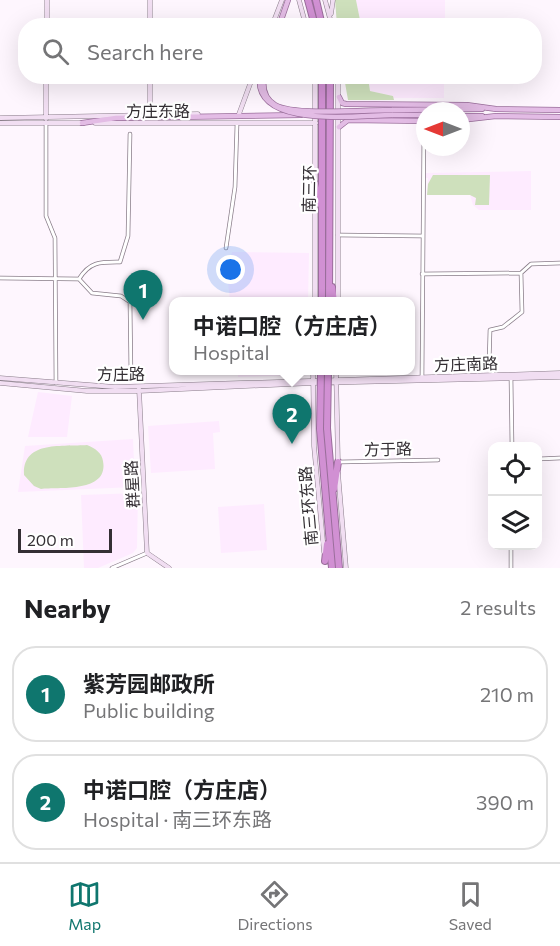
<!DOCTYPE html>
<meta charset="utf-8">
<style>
body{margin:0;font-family:Commissioner,"Noto Sans SC",sans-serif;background:#f6f6f6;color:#202124}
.controls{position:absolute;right:18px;bottom:18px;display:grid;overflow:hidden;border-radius:12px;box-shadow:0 6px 24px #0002}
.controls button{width:54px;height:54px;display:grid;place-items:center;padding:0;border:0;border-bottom:2px solid #e0e0e0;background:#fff;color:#202124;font:30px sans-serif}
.compass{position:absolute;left:416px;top:102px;width:54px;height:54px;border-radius:50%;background:#fff;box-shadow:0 6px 24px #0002;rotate:270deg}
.scale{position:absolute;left:18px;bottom:15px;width:94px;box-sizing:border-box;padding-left:6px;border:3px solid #342f34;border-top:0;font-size:16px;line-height:21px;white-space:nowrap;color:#342f34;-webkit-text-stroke:4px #fff;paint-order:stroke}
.you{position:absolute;left:231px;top:270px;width:21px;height:21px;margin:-15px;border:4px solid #fff;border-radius:50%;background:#1a73e8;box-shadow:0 0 0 9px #1a73e833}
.badge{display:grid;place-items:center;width:39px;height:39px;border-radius:50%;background:#0f766e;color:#fff;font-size:20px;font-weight:700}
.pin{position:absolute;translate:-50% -50px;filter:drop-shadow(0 2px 3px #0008)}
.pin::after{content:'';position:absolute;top:32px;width:21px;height:18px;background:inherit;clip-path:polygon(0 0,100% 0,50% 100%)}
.popup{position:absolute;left:169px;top:297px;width:246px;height:78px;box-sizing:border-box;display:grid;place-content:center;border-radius:12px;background:#fff;filter:drop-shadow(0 2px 4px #0005);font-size:20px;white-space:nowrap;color:#757577}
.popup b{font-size:22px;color:#202124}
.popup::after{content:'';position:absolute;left:50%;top:100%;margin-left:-12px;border:12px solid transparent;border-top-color:#fff}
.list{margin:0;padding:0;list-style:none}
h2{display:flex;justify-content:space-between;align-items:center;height:78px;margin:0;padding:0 24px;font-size:26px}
h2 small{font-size:20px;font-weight:400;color:#757577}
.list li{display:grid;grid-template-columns:39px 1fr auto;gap:18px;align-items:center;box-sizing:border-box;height:96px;margin:0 12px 12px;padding:0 12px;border:2px solid #e0e0e0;border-radius:24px}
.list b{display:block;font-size:22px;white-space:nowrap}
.list p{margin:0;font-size:20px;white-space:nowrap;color:#757577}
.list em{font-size:20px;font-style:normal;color:#757577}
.icon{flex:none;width:33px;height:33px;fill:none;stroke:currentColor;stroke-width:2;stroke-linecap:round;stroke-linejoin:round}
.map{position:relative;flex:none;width:560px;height:568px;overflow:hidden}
.search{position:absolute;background:#fff;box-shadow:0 6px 24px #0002;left:18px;right:18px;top:18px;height:66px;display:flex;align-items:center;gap:15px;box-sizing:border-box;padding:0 21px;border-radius:24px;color:#757577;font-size:22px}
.sheet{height:294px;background:#fff}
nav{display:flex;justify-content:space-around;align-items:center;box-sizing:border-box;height:84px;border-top:2px solid #e0e0e0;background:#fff;font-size:16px;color:#757577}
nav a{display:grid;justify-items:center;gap:3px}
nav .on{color:#0f766e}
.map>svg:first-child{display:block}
</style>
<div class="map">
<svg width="560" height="568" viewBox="0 0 560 568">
<rect width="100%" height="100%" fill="#fef6fe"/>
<!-- built -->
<path fill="#feebff" d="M356,0H445V25H361Z
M368,77H444V98H393V96L370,91Z
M531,171V210H479L473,205L470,195H427L428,178H425V173Z
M232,252L309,253L308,301H230L227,273Z
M238,371V370L306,371L301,375L238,377Z
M38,392L72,396L67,437H28Z
M219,421L220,432L213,433L215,469L151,473L148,426Z
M133,439L135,487L18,492L25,446Z
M138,493L137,548L133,553L98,568H84L81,495Z
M264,504L267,550L221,553L218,507Z"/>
<!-- green -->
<path fill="#cee0bc" d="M335,0H356L361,25H337Z
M344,77H368L370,91L393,96L394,100H348Z
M433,175H490L489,205H475L476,198L470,195H427L428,184Z
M87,445C95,448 102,453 103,461C109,493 60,487 41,489L34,486L24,475C22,440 63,447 87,445Z"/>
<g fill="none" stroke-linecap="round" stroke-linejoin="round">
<defs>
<path id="street" d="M46,123V216L55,238L56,383
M338,235L423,236
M226,248L235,187L237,124
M422,274L521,273L531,264L560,263
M0,278L79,279L92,293L121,296L130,302L131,377
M79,279C90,261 101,262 120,262L128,236L130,134
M493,375V368L489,365L490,330L503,327L522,312L521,273
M422,377L424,121
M511,378L512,446
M538,459L560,458
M339,462L438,460
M112,568L147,553
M511,568V546"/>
<path id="secondary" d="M299,0L306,26
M325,0L332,26
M331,14L333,0
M47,26V0
M150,26V0
M272,26L282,0
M315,77V184
M239,114L253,76
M150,115V76
M0,118L198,114
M46,119V76
M0,123H84
M95,123H316
M315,302V194
M338,302V76
M313,370L314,446L324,552
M336,370L338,463
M0,378L115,387L560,373
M0,383L87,391H139L313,383L560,377
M139,389L147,553L169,568
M338,473L346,568"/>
<path id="primary" d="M279,26L288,0
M313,76L315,79
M339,97L342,103L346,104L467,105L496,109L560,110
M392,110L482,109
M392,115H425
M461,116H482
M461,120L496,116L560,117
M82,123L116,118L301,115
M339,127L348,120L425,121"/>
<path id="highway" d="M308,0L315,26
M316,0L322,26
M315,184L320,204
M332,287L334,302
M322,302V76
M329,302L330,76
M327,428L339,568
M320,429L332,568
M334,489L338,462
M325,561L327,544"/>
</defs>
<!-- street casing -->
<use href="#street" stroke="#897d89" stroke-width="4.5"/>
<!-- secondary casing -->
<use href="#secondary" stroke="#897d89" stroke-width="5"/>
<!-- primary casing -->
<use href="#primary" stroke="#9a6e9b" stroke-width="6"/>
<!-- highway casing -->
<use href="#highway" stroke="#9a6e9b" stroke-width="8"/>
<!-- street -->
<use href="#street" stroke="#fff" stroke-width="3"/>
<!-- secondary -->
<use href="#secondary" stroke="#f1def2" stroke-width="4"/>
<!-- primary -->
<use href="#primary" stroke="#e3bce5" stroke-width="4.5"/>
<!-- highway -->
<use href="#highway" stroke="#d190d3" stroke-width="6"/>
<defs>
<path id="primary-bridge" d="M260,76C253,130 359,115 392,115
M264,76C262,88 265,99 275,105C293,116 368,110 392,110"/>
<path id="highway-bridge" d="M327,428L328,370
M320,429L321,370"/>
</defs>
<!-- primary-bridge casing -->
<use href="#primary-bridge" stroke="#9a6e9b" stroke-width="6" stroke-linecap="butt"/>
<!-- highway-bridge casing -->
<use href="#highway-bridge" stroke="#9a6e9b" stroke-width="8" stroke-linecap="butt"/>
<!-- primary-bridge -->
<use href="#primary-bridge" stroke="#e3bce5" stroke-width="4.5"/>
<!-- highway-bridge -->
<use href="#highway-bridge" stroke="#d190d3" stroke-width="6"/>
</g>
<g text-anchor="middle" stroke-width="4.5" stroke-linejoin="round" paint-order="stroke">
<!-- street labels -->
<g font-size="16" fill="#342f34" stroke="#fff">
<text x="158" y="117">方庄东路</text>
<text transform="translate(309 189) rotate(-89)" y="6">南三环</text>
<text transform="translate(466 364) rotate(-2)" y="6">方庄南路</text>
<text x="121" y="380">方庄路</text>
<text transform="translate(388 449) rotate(-1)" y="6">方于路</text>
<text transform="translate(132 484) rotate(-93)" y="6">群星路</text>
<text transform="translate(308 506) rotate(-95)" y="6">南三环东路</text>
</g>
</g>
</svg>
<div class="controls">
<button><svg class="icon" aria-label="locate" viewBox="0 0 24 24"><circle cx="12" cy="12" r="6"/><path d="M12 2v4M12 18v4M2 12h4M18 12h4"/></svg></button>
<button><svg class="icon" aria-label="layers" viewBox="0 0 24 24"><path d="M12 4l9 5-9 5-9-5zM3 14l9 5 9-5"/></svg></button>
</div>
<svg class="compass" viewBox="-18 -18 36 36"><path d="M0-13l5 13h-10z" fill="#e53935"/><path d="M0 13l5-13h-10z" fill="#757577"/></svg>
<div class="scale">200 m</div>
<div class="you"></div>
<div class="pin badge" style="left:143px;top:320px">1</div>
<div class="pin badge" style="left:292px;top:444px">2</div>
<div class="popup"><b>中诺口腔（方庄店）</b>Hospital</div>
<div class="search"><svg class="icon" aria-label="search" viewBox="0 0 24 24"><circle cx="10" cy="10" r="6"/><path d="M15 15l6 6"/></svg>Search here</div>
</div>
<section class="sheet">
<h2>Nearby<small>2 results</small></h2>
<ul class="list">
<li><span class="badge">1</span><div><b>紫芳园邮政所</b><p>Public building</p></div><em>210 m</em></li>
<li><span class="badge">2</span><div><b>中诺口腔（方庄店）</b><p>Hospital · 南三环东路</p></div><em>390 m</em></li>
</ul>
</section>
<nav>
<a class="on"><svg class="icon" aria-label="map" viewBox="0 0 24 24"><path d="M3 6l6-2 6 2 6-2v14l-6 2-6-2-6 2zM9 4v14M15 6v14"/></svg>Map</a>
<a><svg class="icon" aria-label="directions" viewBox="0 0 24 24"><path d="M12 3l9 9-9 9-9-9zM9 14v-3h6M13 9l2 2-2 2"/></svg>Directions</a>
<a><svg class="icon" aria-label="saved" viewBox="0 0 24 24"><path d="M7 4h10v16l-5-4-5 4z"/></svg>Saved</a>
</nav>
